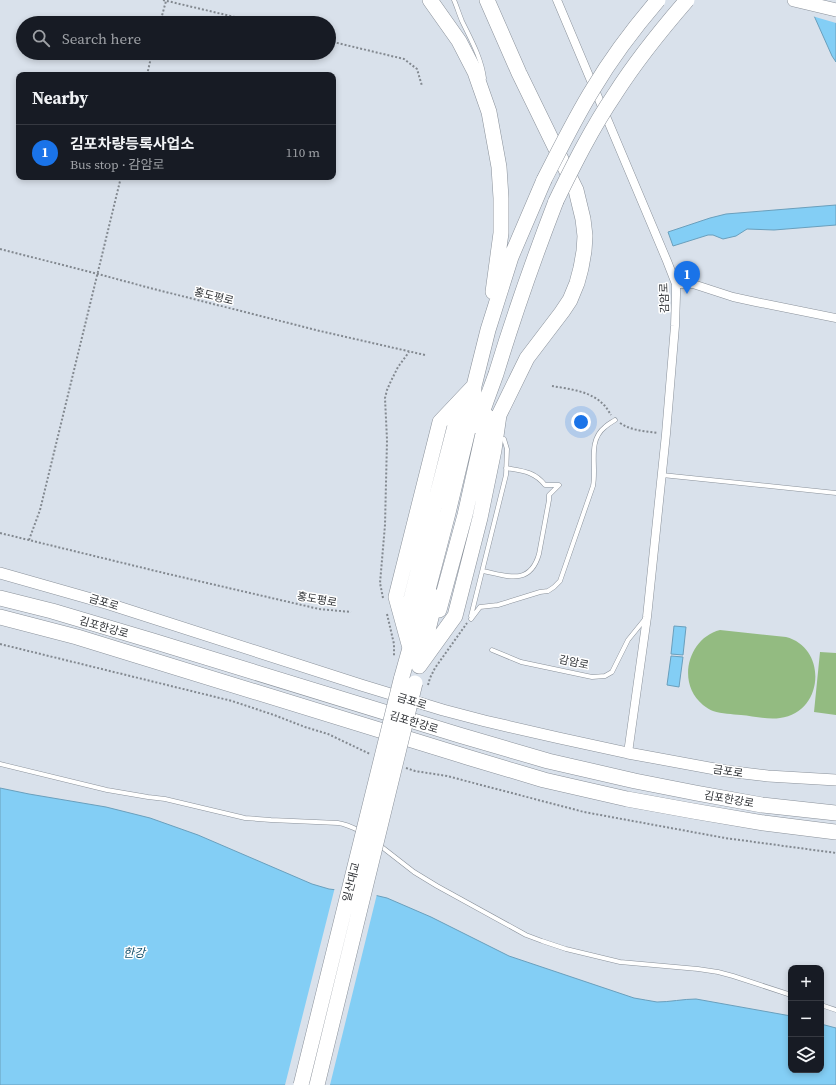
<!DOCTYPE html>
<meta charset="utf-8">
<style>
body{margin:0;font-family:"Source Serif 4","Noto Sans KR",serif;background:#20242c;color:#f1f3f6}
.controls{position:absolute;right:12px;bottom:12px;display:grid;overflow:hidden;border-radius:8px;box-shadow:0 2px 6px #0003}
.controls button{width:36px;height:36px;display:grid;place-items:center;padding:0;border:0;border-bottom:1px solid #363941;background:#171b24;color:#f1f3f6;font:20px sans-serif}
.you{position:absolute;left:581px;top:422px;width:14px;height:14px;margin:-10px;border:3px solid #fff;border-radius:50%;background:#1a73e8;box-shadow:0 0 0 6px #1a73e833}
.badge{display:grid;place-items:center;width:26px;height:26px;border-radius:50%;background:#1a73e8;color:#fff;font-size:13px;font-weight:700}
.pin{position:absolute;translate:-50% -33px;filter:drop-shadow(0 1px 2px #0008)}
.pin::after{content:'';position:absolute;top:21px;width:14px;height:12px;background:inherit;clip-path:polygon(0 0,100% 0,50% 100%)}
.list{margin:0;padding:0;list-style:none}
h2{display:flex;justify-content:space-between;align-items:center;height:52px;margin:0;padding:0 16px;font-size:17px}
h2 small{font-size:13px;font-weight:400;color:#9ea1a6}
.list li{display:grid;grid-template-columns:26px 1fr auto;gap:12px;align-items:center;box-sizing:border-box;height:56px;padding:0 16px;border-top:1px solid #363941}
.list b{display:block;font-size:15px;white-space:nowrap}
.list p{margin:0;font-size:13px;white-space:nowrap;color:#9ea1a6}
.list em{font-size:13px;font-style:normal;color:#9ea1a6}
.icon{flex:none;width:22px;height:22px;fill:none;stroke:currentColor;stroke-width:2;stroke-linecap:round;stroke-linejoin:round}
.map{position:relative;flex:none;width:836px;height:1085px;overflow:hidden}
.search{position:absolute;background:#171b24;box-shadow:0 2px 6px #0003;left:16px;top:16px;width:320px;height:44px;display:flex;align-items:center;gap:10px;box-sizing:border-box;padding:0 14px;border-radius:22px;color:#9ea1a6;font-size:15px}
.panel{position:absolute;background:#171b24;box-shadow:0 2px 6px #0003;left:16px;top:72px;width:320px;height:108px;border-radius:8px}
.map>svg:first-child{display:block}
</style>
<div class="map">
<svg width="836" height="1085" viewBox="0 0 836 1085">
<rect width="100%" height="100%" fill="#d9e1eb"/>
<!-- green -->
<path fill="#93bb81" d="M720,630L786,637C828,648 824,713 780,718C768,720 753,716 741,715C732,714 722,714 713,711C710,710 706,707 703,705C676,683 688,638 720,630Z
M820,652L836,653V715L814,712Z"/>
<!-- water -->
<path fill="#83cef5" stroke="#6a9fbc" d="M807,0H836V62L832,56Z
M836,205V225L774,230L747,229L736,236L723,239L713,235H708L673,246L668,232L710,218L726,214Z
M674,626L686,627L683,655L671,654Z
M671,656L683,657L679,687L667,685Z
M0,788L29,794L106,807L150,818L198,835L312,884L329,889L370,894L387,898L431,917L509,956L634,998C642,999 649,1001 657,1002C670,1002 683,999 696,999L791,1016V1070H821V1024L836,1028V1085H0Z"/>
<!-- pier -->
<path fill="#d9e1eb" d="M805,0H836V23L812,16Z
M335,887L377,894L330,1085H285Z"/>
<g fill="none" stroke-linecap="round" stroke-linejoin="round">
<defs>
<path id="lane" d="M454,0C457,7 459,14 462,21C471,40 481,57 484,78
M662,475L836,493
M483,571C507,576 530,586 539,554L549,500V495L559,485H545C534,471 522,471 506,468
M471,616L506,475L507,449L504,439
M471,619L480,607L498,605L540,592L548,591L554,587L560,581L593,486C597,466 587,441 605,427C608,424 612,422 615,420
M492,650L521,662L592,677L605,676L612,672L628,640L645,619
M0,764L107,790L148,797L165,799L245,818L271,820L338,823C346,824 352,827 360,831
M378,844L414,872L437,886L526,935L542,941L566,949L620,962L698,969L718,972L733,976L791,995
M821,1005L836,1010"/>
<path id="street" d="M557,0L667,261L676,284V295L675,326L666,434L647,617L628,753
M676,284H693L733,297L756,302L836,318"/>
<path id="secondary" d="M0,573L109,604L361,685L443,710L485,721L559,738L628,753L726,771L768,776L836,780"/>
<path id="primary" d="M794,0L836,10"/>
<path id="highway" d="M430,0L459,41L475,72L489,112L499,167L501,198V233L493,292
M478,426C483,408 490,391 496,374C514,315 534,258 556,201
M0,598L52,611L153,641L459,735L548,761L635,781L696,793L762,805L836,813
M439,610L465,515L487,416
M0,617L77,637L467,757L544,780L627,799L693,811L764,823L836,832
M410,631L411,599L434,507L455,426L468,398
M410,648L396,597L440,422L474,386
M421,659L436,597
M419,666L455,616L480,518L494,450L499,415L527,358L562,312L570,300L577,283L581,268L584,251L585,236L583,219L576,190L519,73L487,0
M401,680L410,648L425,601L448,513L473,409L474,386L488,330L511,257L544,180"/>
</defs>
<!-- lane casing -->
<use href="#lane" stroke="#8a919a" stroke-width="5"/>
<!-- street casing -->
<use href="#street" stroke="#8a919a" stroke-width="9"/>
<!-- secondary casing -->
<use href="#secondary" stroke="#8a919a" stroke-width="12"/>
<!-- primary casing -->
<use href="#primary" stroke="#8a919a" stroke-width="14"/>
<!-- highway casing -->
<use href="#highway" stroke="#8a919a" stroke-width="16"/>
<!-- path -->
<path stroke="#838990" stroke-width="2" stroke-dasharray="2 2" stroke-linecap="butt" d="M163,0L260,23
M160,23L166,1
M329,41L404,59L417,69L422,86
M147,75L152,53
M0,249L98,274L150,288L320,331L425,355
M552,386C569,389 591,391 604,405C607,408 609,412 611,415
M620,423C632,431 645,431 658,433
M0,533L164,573L319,609L351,612
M29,540L40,510L121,177
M383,598L380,583L385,525L387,440L385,398L387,390L391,381L398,367L409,352
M387,614L394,644V657
M0,644L232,701L274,715L305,727L328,734L370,754
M428,685L430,678L435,668L467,623
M406,768L415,771L447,776L584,812L725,838L836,853"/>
<!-- lane -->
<use href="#lane" stroke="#fff" stroke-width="4"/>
<!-- street -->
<use href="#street" stroke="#fff" stroke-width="8"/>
<!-- secondary -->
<use href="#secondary" stroke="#fff" stroke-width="11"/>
<!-- primary -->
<use href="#primary" stroke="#fff" stroke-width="13"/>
<!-- highway -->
<use href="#highway" stroke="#fff" stroke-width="15"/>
<defs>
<path id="highway-bridge" d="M544,180C560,149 575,118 593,89C612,57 634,28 658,0
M556,201C574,164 592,128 615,94C636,61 661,30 687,0
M301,1085L401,680
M317,1085L415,683"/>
</defs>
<!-- highway-bridge casing -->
<use href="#highway-bridge" stroke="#8a919a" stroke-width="16" stroke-linecap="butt"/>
<!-- highway-bridge -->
<use href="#highway-bridge" stroke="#fff" stroke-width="15"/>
</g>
<g text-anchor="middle" stroke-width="3" stroke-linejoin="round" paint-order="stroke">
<!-- street labels -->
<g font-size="11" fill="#2f3236" stroke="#fff">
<text transform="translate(214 296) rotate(14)" y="4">홍도평로</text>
<text transform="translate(664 298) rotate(-92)" y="4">감암로</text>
<text transform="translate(317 599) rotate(10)" y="4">홍도평로</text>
<text transform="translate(104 602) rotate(17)" y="4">금포로</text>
<text transform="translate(104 627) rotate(16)" y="4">김포한강로</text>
<text transform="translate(574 662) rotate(12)" y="4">감암로</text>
<text transform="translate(412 701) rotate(17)" y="4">금포로</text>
<text transform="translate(414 722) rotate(17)" y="4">김포한강로</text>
<text transform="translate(728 771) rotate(8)" y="4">금포로</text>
<text transform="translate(729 799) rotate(10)" y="4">김포한강로</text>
<text transform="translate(351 882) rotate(-76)" y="4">일산대교</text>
</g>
<!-- water labels -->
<g font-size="12" font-style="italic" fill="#16516c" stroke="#fff">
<text x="134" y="957">한강</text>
</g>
</g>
</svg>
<div class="controls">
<button>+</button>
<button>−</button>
<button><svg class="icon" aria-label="layers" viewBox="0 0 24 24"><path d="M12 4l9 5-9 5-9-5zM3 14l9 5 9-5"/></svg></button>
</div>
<div class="you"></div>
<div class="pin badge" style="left:687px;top:294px">1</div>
<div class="search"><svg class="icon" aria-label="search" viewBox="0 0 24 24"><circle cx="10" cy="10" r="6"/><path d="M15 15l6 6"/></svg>Search here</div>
<section class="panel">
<h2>Nearby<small></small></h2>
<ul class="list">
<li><span class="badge">1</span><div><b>김포차량등록사업소</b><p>Bus stop · 감암로</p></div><em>110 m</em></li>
</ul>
</section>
</div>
